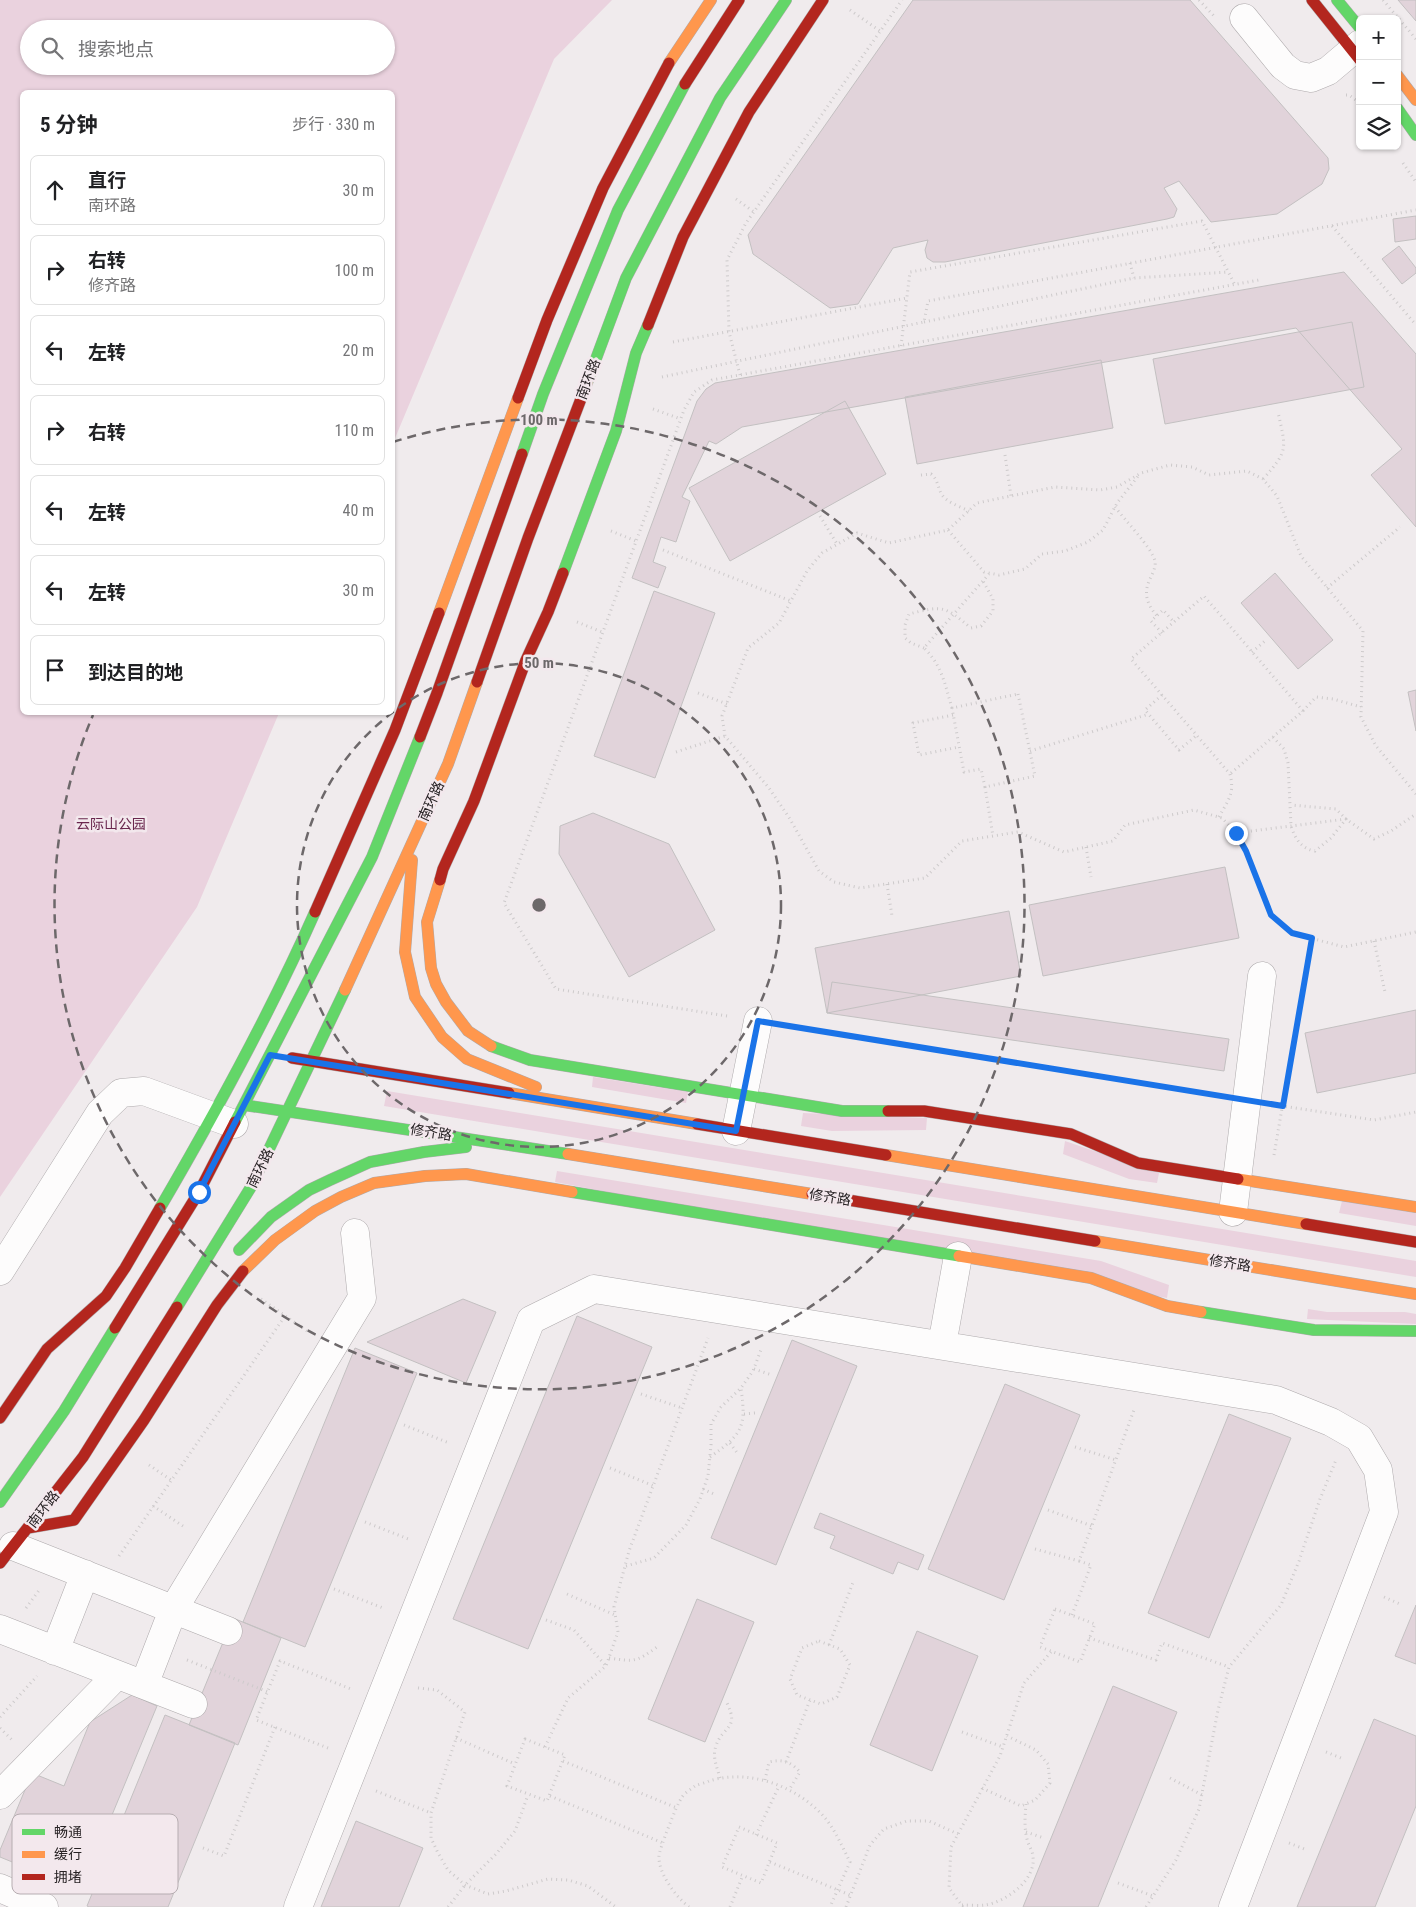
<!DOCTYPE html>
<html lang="zh">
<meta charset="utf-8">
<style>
body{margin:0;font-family:"Roboto Condensed","Noto Sans SC",sans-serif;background:#f2f2f2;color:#202124}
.controls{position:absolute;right:15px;top:15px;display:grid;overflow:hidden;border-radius:8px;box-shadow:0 1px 4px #0004}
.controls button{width:45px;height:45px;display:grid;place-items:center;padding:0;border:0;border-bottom:1px solid #e0e0e0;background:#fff;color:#202124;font:25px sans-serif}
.stop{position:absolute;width:15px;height:15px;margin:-11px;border:4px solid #1a73e8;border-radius:50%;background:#fff}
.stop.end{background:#1a73e8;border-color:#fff;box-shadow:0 1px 5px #0008}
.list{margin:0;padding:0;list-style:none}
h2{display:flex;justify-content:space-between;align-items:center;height:65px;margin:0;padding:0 20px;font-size:21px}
h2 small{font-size:16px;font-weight:400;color:#757577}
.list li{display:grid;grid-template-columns:32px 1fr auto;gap:15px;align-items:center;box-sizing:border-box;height:70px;margin:0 10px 10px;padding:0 10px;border:1px solid #e0e0e0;border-radius:8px}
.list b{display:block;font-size:19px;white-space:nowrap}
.list p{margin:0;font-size:16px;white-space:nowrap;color:#757577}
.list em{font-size:16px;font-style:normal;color:#757577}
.icon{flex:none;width:28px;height:28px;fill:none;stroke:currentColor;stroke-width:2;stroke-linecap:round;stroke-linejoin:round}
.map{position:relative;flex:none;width:1416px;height:1907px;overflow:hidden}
.search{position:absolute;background:#fff;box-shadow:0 1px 4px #0004;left:20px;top:20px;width:375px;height:55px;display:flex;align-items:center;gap:12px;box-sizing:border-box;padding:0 18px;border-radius:28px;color:#757577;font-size:19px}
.panel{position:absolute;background:#fff;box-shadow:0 1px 4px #0004;left:20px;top:90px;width:375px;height:625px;border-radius:8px}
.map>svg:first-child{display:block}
</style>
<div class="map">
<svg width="1416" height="1907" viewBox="0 0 1416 1907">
<rect width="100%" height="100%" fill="#f0ebed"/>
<!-- green -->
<path fill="#ead2de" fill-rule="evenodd" d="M0,0H612L554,59L393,443L392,92H22V712L279,713L197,907L0,1197ZM29,29H386V66H29Z
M593,1077L688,1092L686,1103L592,1087Z
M387,1091L1416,1261V1277L384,1106Z
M803,1113L927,1118L926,1130L832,1131L801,1126Z
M1065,1141L1159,1173L1157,1183L1129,1179L1063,1154Z
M557,1171L1101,1261L1169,1285L1167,1298L555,1182Z
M1342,1201L1416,1213V1226L1339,1213Z
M1308,1309L1327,1312H1405L1416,1314V1324L1307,1319Z"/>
<!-- building -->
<path fill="#e1d3da" stroke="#c3c0c1" d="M913,0H1190L1328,158L1329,169L1322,184L1277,214L1211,222L1179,181L1164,188L1177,209L1174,217L1167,219L945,262H933L927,258L925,250L928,240L893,248L858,304L830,308L753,254L748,235Z
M1398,0H1416V21Z
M1416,216V239L1395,242L1393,219Z
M1399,246L1416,268V273L1402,284L1382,259Z
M1344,272L1416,354V527L1371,475L1402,449L1296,328L742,427L716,444L709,441L682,497L690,501L676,542L661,537L653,562L666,567L658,588L632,578L697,401L706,389L715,383Z
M1352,322L1364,387L1165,424L1153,359Z
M1101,360L1113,428L917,464L905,397Z
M845,401L886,474L730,561L689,488Z
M1275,573L1333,640L1298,669L1241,603Z
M654,591L715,613L655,778L594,756Z
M1416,690V731L1408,692Z
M593,813L669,844L715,930L629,977L559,854L560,826Z
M1225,867L1239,938L1043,976L1029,905Z
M1009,911L1021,976L827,1013L815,948Z
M832,982L1229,1039L1224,1071L827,1013Z
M1416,1010V1073L1317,1093L1305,1033Z
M463,1299L496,1312L466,1383L367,1342Z
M577,1316L652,1347L528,1649L453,1619Z
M792,1340L857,1366L776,1565L711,1538Z
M355,1348L417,1373L305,1647L243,1622Z
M1005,1384L1080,1415L1004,1600L928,1569Z
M1229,1414L1291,1438L1209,1638L1148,1613Z
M820,1513L924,1555L918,1570L898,1562L893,1574L830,1548L835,1536L814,1528Z
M697,1599L754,1622L705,1742L648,1719Z
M1416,1605V1664L1395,1656Z
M233,1618L281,1638L238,1745L189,1725Z
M917,1631L978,1656L932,1771L870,1745Z
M1113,1686L1177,1712L1098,1907H1023Z
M132,1695L157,1706L81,1890L0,1857V1850L32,1773L64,1786L90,1722Z
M165,1715L235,1743L168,1907H89L87,1906Z
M1374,1719L1416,1736V1806L1375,1907H1297Z
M356,1821L423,1848L399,1907H321Z"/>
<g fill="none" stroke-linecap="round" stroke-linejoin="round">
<defs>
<path id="street" d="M1244,18L1283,66L1295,75L1311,78L1328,71L1360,44
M736,1131L758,1021
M1233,1212L1262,976
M0,1271L100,1113L121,1093L144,1091L234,1124
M942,1345L958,1256
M13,1546L228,1631
M0,1629L193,1704
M55,1651L85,1574
M144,1685L173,1610L362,1298L355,1233
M0,1795L117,1675
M0,1888L44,1907
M298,1907L531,1320L594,1289L1276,1400L1331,1422L1359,1438L1378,1470L1384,1512L1233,1907"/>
<path id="fast" d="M1337,0L1360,28
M1397,108L1416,135
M587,383L626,278L720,98L786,0
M522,454L543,394L618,210L685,84
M563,573L616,431L636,353L648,325
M491,1046L530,1060L842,1111H888
M244,1105L568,1154
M235,1122L372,857L420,737
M572,1192L959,1256
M160,1208C216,1112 270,1014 315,912
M239,1250L271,1217L309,1190L330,1180L370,1162L424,1152L466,1147
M177,1307L251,1187L345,990
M1201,1312L1314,1330L1416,1331
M0,1502L64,1411L115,1328"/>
<path id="slow" d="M669,63L711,0
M1397,75L1416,100
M439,613L518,398
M412,860L405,952L415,997L442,1037L467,1059L536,1087
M440,880L427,922L431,968L436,984L446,1002L468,1031L491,1046
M345,990L448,764L477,682
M509,1093L697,1124
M568,1154L812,1194
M886,1155L1306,1224
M1238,1179L1416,1207
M1095,1241L1416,1294
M959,1256L1091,1278L1167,1306L1201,1312
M243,1271L275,1240L315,1211L341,1197L374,1183L425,1176L466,1174L572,1192"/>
<path id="jam" d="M1312,0L1360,60
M685,84L739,0
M648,325L683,237L749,112L823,0
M518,398L547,320L603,188L669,63
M477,682L528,538L587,383
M420,737L437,693L522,454
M440,880L443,869L474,801L526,660L548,612L563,573
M315,912L395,730L439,613
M292,1058L509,1093
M888,1111H924L1071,1134L1138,1163L1238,1179
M697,1124L886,1155
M812,1194L1095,1241
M1306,1224L1416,1242
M115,1328L199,1192L235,1122
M0,1418L47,1349L106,1296L125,1268L160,1208
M28,1528L74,1520L144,1420L217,1305L243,1271
M0,1563L83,1457L177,1307"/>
</defs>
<!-- street casing -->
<use href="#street" stroke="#aeaaac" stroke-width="29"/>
<!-- fast casing -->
<use href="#fast" stroke="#aeaaac" stroke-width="12"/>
<!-- slow casing -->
<use href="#slow" stroke="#aeaaac" stroke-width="12"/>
<!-- jam casing -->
<use href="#jam" stroke="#aeaaac" stroke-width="12"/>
<!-- path -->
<path stroke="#cdcacb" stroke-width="3" stroke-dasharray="1 4" stroke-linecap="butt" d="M1199,0L1214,16
M1383,0L1416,39
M850,10L880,31
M1346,95H1349L1360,103
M1403,163L1416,182
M736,199L754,212
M1332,226L1416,325
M1130,263L1134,278
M924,322L1134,278L1229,272
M673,342L907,298
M740,375L729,332L727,260L746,223L902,0
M662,377L924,322L928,301L1416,210
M653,409L681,419
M1005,455L1011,496
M921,475L931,474C938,480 937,485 941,493C945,502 959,506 969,511
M1263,479C1289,450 1286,449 1278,412
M1115,507C1124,519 1152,548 1155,561C1156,567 1153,572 1151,577C1143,592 1146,603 1157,616
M820,516L837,544
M948,530L984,572L999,575L1025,569L1042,554L1065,551L1088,542L1103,530L1117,503L1139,475
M611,531L636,541
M663,550L791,601
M1327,588L1400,527
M577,622L602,632
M1162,633L1151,621L1163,610L1174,622
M924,648L911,643L905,638V625L909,614C944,605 944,606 971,628L981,626L993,611V599L983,581
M1252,652L1266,640
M698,693L727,704
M1018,694L1035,776L985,787L981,769L964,772L952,708Z
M1162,695L1145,710L1179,750L1197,735
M952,708C945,685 942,665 924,648L989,574
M1303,711L1316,697L1333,699L1361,707
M953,715L913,723L919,755L959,747
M1273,737L1284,749L1288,763L1291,826C1295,839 1302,849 1315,851L1331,838L1346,819L1336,809L1291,805
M1030,751L1149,714
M676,752L725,736
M985,787L993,836
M1416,794L1376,746L1361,717L1363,631L1301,556L1277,496L1263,479L1247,471L1209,475L1192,467L1170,465L1141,473L1117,487L1100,490L1055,487L977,503L948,530L889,543L857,533L822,553L807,571L779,623L748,648L722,716L725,736L769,788L790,819L819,871L834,882L860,888L925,878L962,841L1018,832L1064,852L1113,841L1125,825L1194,810L1222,818L1236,833L1246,851L1271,915L1292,933L1344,947L1416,932
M1219,817C1228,800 1235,794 1230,774L1131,659L1204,596L1303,711L1230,774
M1236,833L1346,819L1374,839L1391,831L1416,814
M1086,847L1091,877
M887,884L892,916
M1374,941L1385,992
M727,1016L556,989L504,903L684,410L694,392L712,380L1259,280
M788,1026L1218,1096
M1276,1105L1374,1120L1416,1112
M1274,1155L1311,939
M261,1299L307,1331
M754,1369L772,1375
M641,1394L682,1408
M744,1414L755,1413
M404,1425L449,1443
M730,1443L738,1454
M1075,1447L1116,1460
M710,1457C741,1435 747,1428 741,1389
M149,1465L171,1480
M610,1468L654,1486
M703,1489L716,1495
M153,1506L186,1528
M1048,1510L1092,1526
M365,1522L411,1540
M1035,1549L1079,1561
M119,1556L285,1316
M626,1566L654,1558L686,1525L700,1499L708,1476L711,1445V1424L721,1407L741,1388L753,1371L762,1347
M334,1589L383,1608
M567,1594L615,1615
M1384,1597L1400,1604
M26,1608L40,1589
M1055,1609L1095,1624L1080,1662L1040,1647Z
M1072,1615L1091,1565L1079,1561L1135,1407
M546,1620L574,1630L606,1666
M1089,1638L1156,1660L1162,1643L1229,1667
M819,1641L840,1649L850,1665L837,1697L821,1704L797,1695L790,1679L802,1648Z
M829,1645L854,1580
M609,1658C635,1662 636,1662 657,1647
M187,1660L268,1692
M418,1688L437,1690L465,1712L431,1813V1838L438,1853L448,1870L465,1885L488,1894L506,1891L548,1879L568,1880L588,1886L616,1907
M0,1717L37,1676
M0,1728L12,1740
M962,1732L1003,1747
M456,1738L515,1764
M525,1739L565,1755L547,1801L507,1786Z
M545,1747L568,1698L606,1666L618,1632L614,1607L629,1551L708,1338
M328,1748L256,1720L280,1661L351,1689
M1326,1752L1341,1758
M563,1761L677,1808
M786,1762L810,1700
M720,1778C717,1767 712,1757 716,1746C722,1726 740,1730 727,1703
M1170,1778L1202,1795
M765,1780L769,1762C782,1759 790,1761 800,1772L789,1790
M982,1788L1021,1806L1035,1800L1050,1783L1048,1764L1036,1750L1007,1736
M376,1791L431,1813
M550,1796L663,1843
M739,1827L777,1843L761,1883L722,1867Z
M1026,1832L1044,1838
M756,1835L779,1786
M1289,1843L1307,1850
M203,1848L224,1856L275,1727
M770,1862L850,1895
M1118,1883L1153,1896
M962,1905C969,1905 978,1906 985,1905C1006,1902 1036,1880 1033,1857C1033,1851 1028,1845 1027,1839C1024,1827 1025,1816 1026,1804
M448,1907L465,1885L496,1854L515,1831L528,1795
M689,1907C676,1897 658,1873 659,1856C659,1850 677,1804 681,1799C683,1794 691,1789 695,1786C699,1784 705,1783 709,1781C750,1768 799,1787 826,1819C836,1832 843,1848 850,1862L830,1907
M730,1907L743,1875
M846,1907L870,1845L884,1829L907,1821H929L958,1834
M963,1907L949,1888L951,1847L1000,1756L1024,1683L1051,1652
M1146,1907L1176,1860L1199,1809L1218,1710L1229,1667L1281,1605L1299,1561L1320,1499L1336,1460"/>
<!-- street -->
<use href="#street" stroke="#fdfcfc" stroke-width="28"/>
<!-- fast -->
<use href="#fast" stroke="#63d668" stroke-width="11"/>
<!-- slow -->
<use href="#slow" stroke="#ff974d" stroke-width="11"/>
<!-- jam -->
<use href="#jam" stroke="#b3261e" stroke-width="11"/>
<!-- path-bridge -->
<path stroke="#cdcacb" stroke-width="3" stroke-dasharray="1 4" stroke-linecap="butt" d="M901,346L910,272L1202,221L1235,285"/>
</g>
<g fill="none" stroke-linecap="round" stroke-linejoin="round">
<!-- route -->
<path stroke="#1a73e8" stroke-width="6" d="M199,1192L270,1055L736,1131L758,1021L1283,1106L1312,938L1292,933L1271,915L1246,851L1236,833"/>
</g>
<!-- distance rings -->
<g fill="none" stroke="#6d686a" stroke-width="2.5" stroke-dasharray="9 6">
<circle cx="539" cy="905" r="242"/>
<path d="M393 442A485 485 0 1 1 93 715"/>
</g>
<g text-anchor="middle" stroke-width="5" stroke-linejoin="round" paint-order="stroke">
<!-- street labels -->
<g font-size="14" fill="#272224" stroke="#f3e8ed">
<text transform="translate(588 379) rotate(-69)" y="5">南环路</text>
<text transform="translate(431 801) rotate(-66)" y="5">南环路</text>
<text transform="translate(431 1132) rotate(9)" y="5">修齐路</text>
<text transform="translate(260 1168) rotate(-64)" y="5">南环路</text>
<text transform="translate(830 1197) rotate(9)" y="5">修齐路</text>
<text transform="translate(1230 1263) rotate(9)" y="5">修齐路</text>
<text transform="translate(43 1509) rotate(-52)" y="5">南环路</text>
</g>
<!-- park labels -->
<g font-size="14" fill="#6a274e" stroke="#f3e8ed">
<text x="111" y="829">云际山公园</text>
</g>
</g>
<!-- legend -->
<rect x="12" y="1814" width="166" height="80" rx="8" fill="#f3e8ed" stroke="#b6adb1" stroke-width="1"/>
<rect x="22" y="1829" width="23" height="6" fill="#63d668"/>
<rect x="22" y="1851" width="23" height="7" fill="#ff974d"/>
<rect x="22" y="1874" width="23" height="6" fill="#b3261e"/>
<g font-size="14" fill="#272224">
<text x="54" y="1837">畅通</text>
<text x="54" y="1859">缓行</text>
<text x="54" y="1882">拥堵</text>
</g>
<circle cx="539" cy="905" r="8" fill="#6d686a" stroke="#f3e8ed" stroke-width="2.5"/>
<g font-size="15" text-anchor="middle" font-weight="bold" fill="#6d686a" stroke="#f3e8ed" stroke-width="5" stroke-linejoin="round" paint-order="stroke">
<text x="539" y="425">100 m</text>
<text x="539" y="668">50 m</text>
</g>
</svg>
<div class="controls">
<button>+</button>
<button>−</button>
<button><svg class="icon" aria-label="layers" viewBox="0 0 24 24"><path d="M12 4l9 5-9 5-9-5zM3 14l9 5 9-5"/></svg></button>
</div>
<div class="stop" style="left:199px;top:1192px"></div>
<div class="stop end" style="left:1236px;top:833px"></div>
<div class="search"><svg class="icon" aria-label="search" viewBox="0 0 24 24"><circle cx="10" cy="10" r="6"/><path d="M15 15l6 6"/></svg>搜索地点</div>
<section class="panel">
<h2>5 分钟<small>步行 · 330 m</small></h2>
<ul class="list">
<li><svg class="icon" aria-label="ahead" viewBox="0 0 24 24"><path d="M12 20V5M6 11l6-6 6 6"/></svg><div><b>直行</b><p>南环路</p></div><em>30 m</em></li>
<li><svg class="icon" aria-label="right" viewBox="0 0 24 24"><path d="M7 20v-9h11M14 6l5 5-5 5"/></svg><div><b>右转</b><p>修齐路</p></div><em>100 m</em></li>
<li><svg class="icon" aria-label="left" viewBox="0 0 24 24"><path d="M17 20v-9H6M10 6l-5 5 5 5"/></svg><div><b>左转</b></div><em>20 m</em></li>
<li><svg class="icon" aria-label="right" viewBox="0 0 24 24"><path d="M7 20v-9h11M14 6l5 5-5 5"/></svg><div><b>右转</b></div><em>110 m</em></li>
<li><svg class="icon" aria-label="left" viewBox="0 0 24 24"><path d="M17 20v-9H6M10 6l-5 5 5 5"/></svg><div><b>左转</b></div><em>40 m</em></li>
<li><svg class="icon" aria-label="left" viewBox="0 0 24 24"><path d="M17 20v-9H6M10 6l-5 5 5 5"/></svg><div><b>左转</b></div><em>30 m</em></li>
<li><svg class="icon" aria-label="arrive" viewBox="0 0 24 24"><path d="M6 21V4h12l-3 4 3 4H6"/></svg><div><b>到达目的地</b></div></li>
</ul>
</section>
</div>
